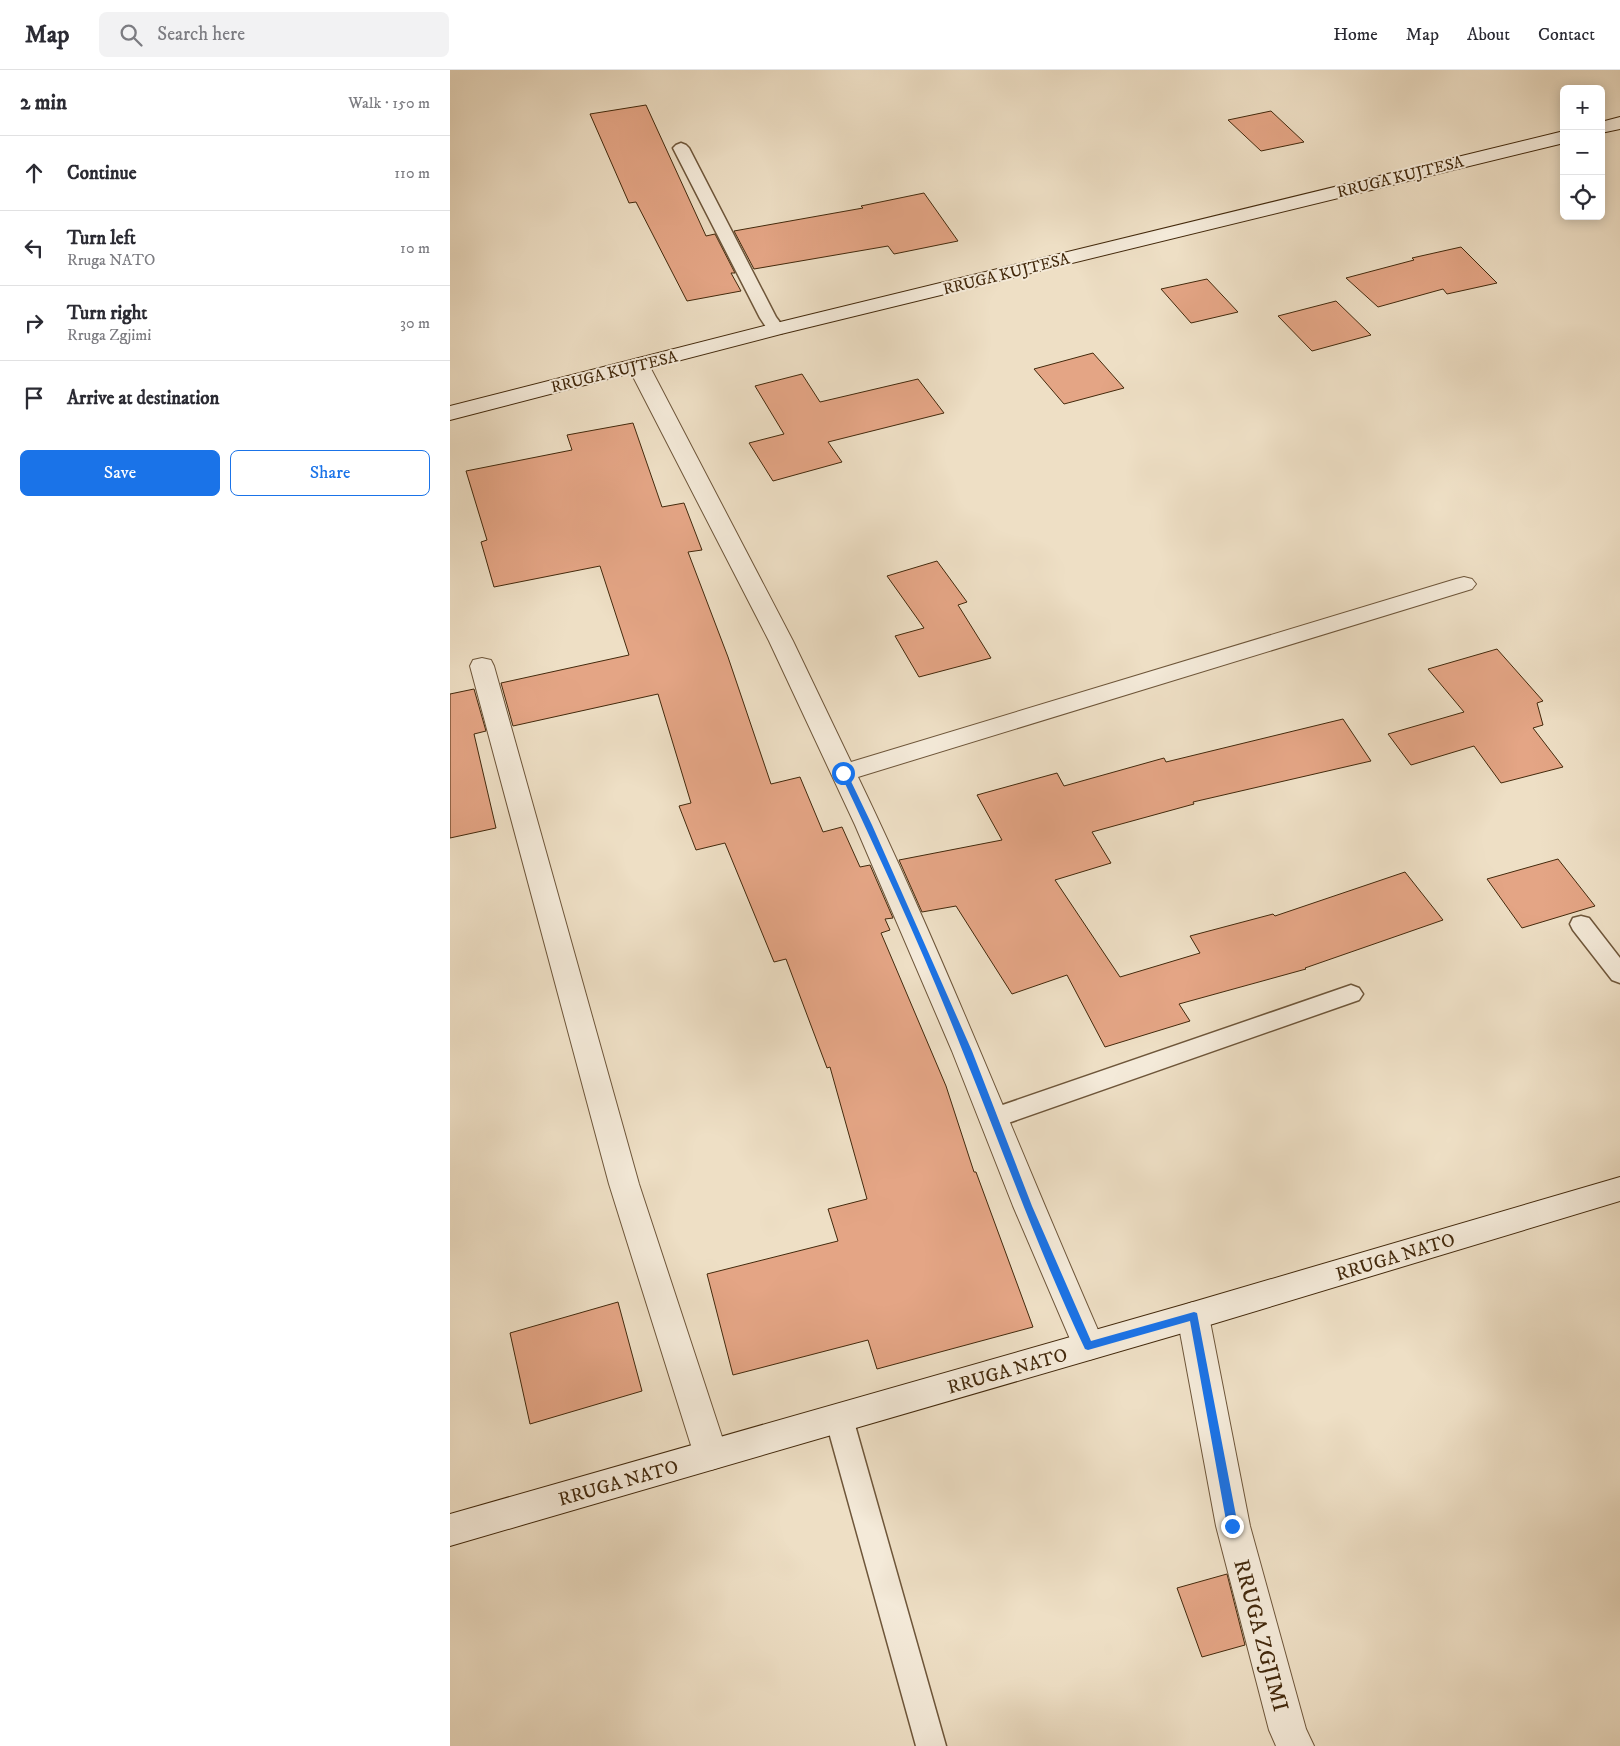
<!DOCTYPE html>
<meta charset="utf-8">
<style>
body{margin:0;font-family:"IM FELL DW Pica",serif;background:#f2f2f3;color:#2b2b33}
.controls{position:absolute;right:15px;top:15px;display:grid;overflow:hidden;border-radius:8px;box-shadow:0 2px 12px #0003}
.controls button{width:45px;height:45px;display:grid;place-items:center;padding:0;border:0;border-bottom:1px solid #e1e1e2;background:#fff;color:#2b2b33;font:25px sans-serif}
.stop{position:absolute;width:15px;height:15px;margin:-11px;border:4px solid #1a73e8;border-radius:50%;background:#fff}
.stop.end{background:#1a73e8;border-color:#fff;box-shadow:0 1px 5px #0008}
.list{margin:0;padding:0;list-style:none}
h2{display:flex;justify-content:space-between;align-items:center;height:65px;margin:0;padding:0 20px;font-size:21px}
h2 small{font-size:16px;font-weight:400;color:#7c7c81}
.list li{display:grid;grid-template-columns:32px 1fr auto;gap:15px;align-items:center;box-sizing:border-box;height:75px;padding:0 20px;border-top:1px solid #e1e1e2}
.list b{display:block;font-size:19px;white-space:nowrap}
.list p{margin:0;font-size:16px;white-space:nowrap;color:#7c7c81}
.list em{font-size:16px;font-style:normal;color:#7c7c81}
.actions{display:flex;gap:10px;padding:15px 20px}
.actions a{flex:1;padding:11px 0;border:1px solid #1a73e8;border-radius:8px;text-align:center;font-size:18px;color:#1a73e8}
.actions .main{background:#1a73e8;color:#fff}
.icon{flex:none;width:28px;height:28px;fill:none;stroke:currentColor;stroke-width:2;stroke-linecap:round;stroke-linejoin:round}
.map{position:relative;flex:none;width:1170px;height:1676px;overflow:hidden}
header{display:flex;align-items:center;gap:30px;box-sizing:border-box;height:70px;padding:0 25px;background:#fff;border-bottom:1px solid #e1e1e2}
header strong{font-size:24px}
nav{display:flex;gap:28px;margin-inline-start:auto;font-size:18px}
.search{width:350px;height:45px;background:#f2f2f3;display:flex;align-items:center;gap:12px;box-sizing:border-box;padding:0 18px;border-radius:8px;color:#7c7c81;font-size:19px}
main{display:flex}
aside{flex:1;background:#fff}
.map>svg:first-child{display:block}
</style>
<header>
<strong>Map</strong>
<div class="search"><svg class="icon" aria-label="search" viewBox="0 0 24 24"><circle cx="10" cy="10" r="6"/><path d="M15 15l6 6"/></svg>Search here</div>
<nav><a>Home</a><a>Map</a><a>About</a><a>Contact</a></nav>
</header>
<main>
<aside>
<h2>2 min<small>Walk · 150 m</small></h2>
<ul class="list">
<li><svg class="icon" aria-label="ahead" viewBox="0 0 24 24"><path d="M12 20V5M6 11l6-6 6 6"/></svg><div><b>Continue</b></div><em>110 m</em></li>
<li><svg class="icon" aria-label="left" viewBox="0 0 24 24"><path d="M17 20v-9H6M10 6l-5 5 5 5"/></svg><div><b>Turn left</b><p>Rruga NATO</p></div><em>10 m</em></li>
<li><svg class="icon" aria-label="right" viewBox="0 0 24 24"><path d="M7 20v-9h11M14 6l5 5-5 5"/></svg><div><b>Turn right</b><p>Rruga Zgjimi</p></div><em>30 m</em></li>
<li><svg class="icon" aria-label="arrive" viewBox="0 0 24 24"><path d="M6 21V4h12l-3 4 3 4H6"/></svg><div><b>Arrive at destination</b></div></li>
</ul>
<div class="actions"><a class="main">Save</a><a>Share</a></div>
</aside>
<div class="map">
<svg width="1170" height="1676" viewBox="0 0 1170 1676">
<rect width="100%" height="100%" fill="#eedfc5"/>
<filter id="stains"><feTurbulence type="fractalNoise" baseFrequency=".004" numOctaves="4"/><feColorMatrix values="0 0 0 0 .2 0 0 0 0 .09 0 0 0 0 .02 0 0 0 .5 -.17"/></filter>
<radialGradient id="worn" r=".72"><stop offset=".6" stop-color="#630" stop-opacity="0"/><stop offset="1" stop-color="#630" stop-opacity=".3"/></radialGradient>
<!-- building -->
<path fill="#e4a585" stroke="#43290c" d="M196,35L256,166L265,164L285,203H281L291,221L237,231L186,132L179,133L140,44Z
M821,41L854,72L811,81L778,50Z
M474,123L508,171L444,184L438,176L304,199L284,161L413,138L411,136Z
M1011,177L1047,213L997,224L993,219L928,237L896,208L964,190L962,188Z
M757,209L788,242L741,253L711,219Z
M886,231L921,265L862,281L828,246Z
M643,283L674,318L614,334L584,299Z
M352,304L370,332L468,309L494,343L378,372L392,392L323,411L299,373L334,364L305,316Z
M183,353L212,437L234,433L252,480L238,482L278,587L321,714L350,707L373,762L392,757L410,797L420,795L443,848L435,849L440,860L431,863L496,1016L524,1102H526L583,1257L427,1299L418,1270L283,1305L257,1204L388,1171L378,1139L417,1129L380,997L377,998L336,889L324,892L275,773L246,780L229,736L241,733L208,624L63,656L51,613L179,585L150,496L44,517L31,472L37,470L16,401L122,380L117,365Z
M487,491L517,532L508,535L541,588L469,607L445,566L474,558L437,506Z
M1047,579L1093,631L1087,633L1093,655L1083,658L1113,697L1051,713L1024,676L961,695L938,664L1014,642L978,599Z
M24,619L36,661L24,664L46,758L0,768V624Z
M893,649L921,691L743,732L744,734L642,762L661,793L605,810L670,907L750,883L740,866L823,844L825,846L955,802L993,850L855,898L856,899L729,934L740,951L655,977L617,905L562,924L506,836L472,842L449,790L552,770L527,725L607,703L614,716L714,688L716,692Z
M1108,789L1145,836L1072,858L1037,809Z
M168,1232L192,1321L80,1354L60,1263Z
M777,1504L795,1575L752,1587L727,1518Z"/>
<g fill="none" stroke-linecap="round" stroke-linejoin="round">
<defs>
<path id="lane" d="M231,73L236,75L239,78L326,247L335,259L332,263H320L310,248L223,78L226,75Z
M1131,846L1139,848L1170,888V913L1162,910L1123,860L1120,854L1123,848Z
M901,915L909,918L913,924L909,930L544,1058L535,1055L532,1048L535,1041Z
M389,1336L399,1340L403,1348L496,1676H466L375,1348L379,1340Z"/>
<path id="street" d="M188,289L195,291L199,295L343,571L401,692L1006,509L1014,507L1022,509L1026,514L1022,519L408,707C498,894 572,1087 655,1276L651,1286L639,1290L627,1286L623,1276L563,1136L502,981L405,755L319,571L177,295L181,291Z
M32,588L41,590L44,596L189,1114L278,1385L273,1396L261,1400L249,1396L244,1385L159,1114L20,596L23,590Z
M743,1232L754,1236L759,1246L800,1456L856,1659L864,1676H826L819,1660L766,1456L727,1246L732,1236Z"/>
<path id="secondary" d="M1170,47V59L1151,63V52Z
M1114,61V73L331,264L0,350V336L326,253Z
M1170,1107V1131L743,1260L0,1476V1444L743,1232Z"/>
</defs>
<!-- lane casing -->
<use href="#lane" stroke="#6e563a" stroke-width="3"/>
<!-- street casing -->
<use href="#street" stroke="#6e563a" stroke-width="2"/>
<!-- secondary casing -->
<use href="#secondary" stroke="#43290c" stroke-width="2"/>
<!-- lane -->
<use href="#lane" fill="#f4ead9" fill-rule="evenodd"/>
<!-- street -->
<use href="#street" fill="#f4ead9" fill-rule="evenodd"/>
<!-- secondary -->
<use href="#secondary" fill="#f4ead9" fill-rule="evenodd"/>
</g>
<!-- route -->
<path fill="#1a73e8" d="M393,700L397,703L422,755L522,981L582,1136L641,1271L744,1242L747,1243L788,1456L786,1459H779L777,1456L740,1251L638,1280L635,1279C589,1182 553,1081 513,982C476,888 433,794 390,703Z"/>
<g text-anchor="middle" stroke-width="4" stroke-linejoin="round" paint-order="stroke">
<!-- far-street labels -->
<g font-size="16" fill="#43290c" stroke="#f4ead9">
<text transform="translate(950 106) rotate(-14)" y="6">RRUGA KUJTESA</text>
<text transform="translate(556 203) rotate(-14)" y="6">RRUGA KUJTESA</text>
<text transform="translate(164 301) rotate(-14)" y="6">RRUGA KUJTESA</text>
</g>
<!-- street labels -->
<g font-size="19" fill="#43290c" stroke="#f4ead9">
<text transform="translate(945 1186) rotate(-17)" y="7">RRUGA NATO</text>
<text transform="translate(557 1300) rotate(-16)" y="7">RRUGA NATO</text>
<text transform="translate(168 1412) rotate(-16)" y="7">RRUGA NATO</text>
</g>
<!-- near-street labels -->
<g font-size="22" fill="#43290c" stroke="#f4ead9">
<text transform="translate(812 1565) rotate(75)" y="8">RRUGA ZGJIMI</text>
</g>
</g>
<rect width="100%" height="100%" filter="url(#stains)"/>
<rect width="100%" height="100%" fill="url(#worn)"/>
</svg>
<div class="controls">
<button>+</button>
<button>−</button>
<button><svg class="icon" aria-label="locate" viewBox="0 0 24 24"><circle cx="12" cy="12" r="6"/><path d="M12 2v4M12 18v4M2 12h4M18 12h4"/></svg></button>
</div>
<div class="stop" style="left:393px;top:703px"></div>
<div class="stop end" style="left:782px;top:1456px"></div>
</div>
</main>
